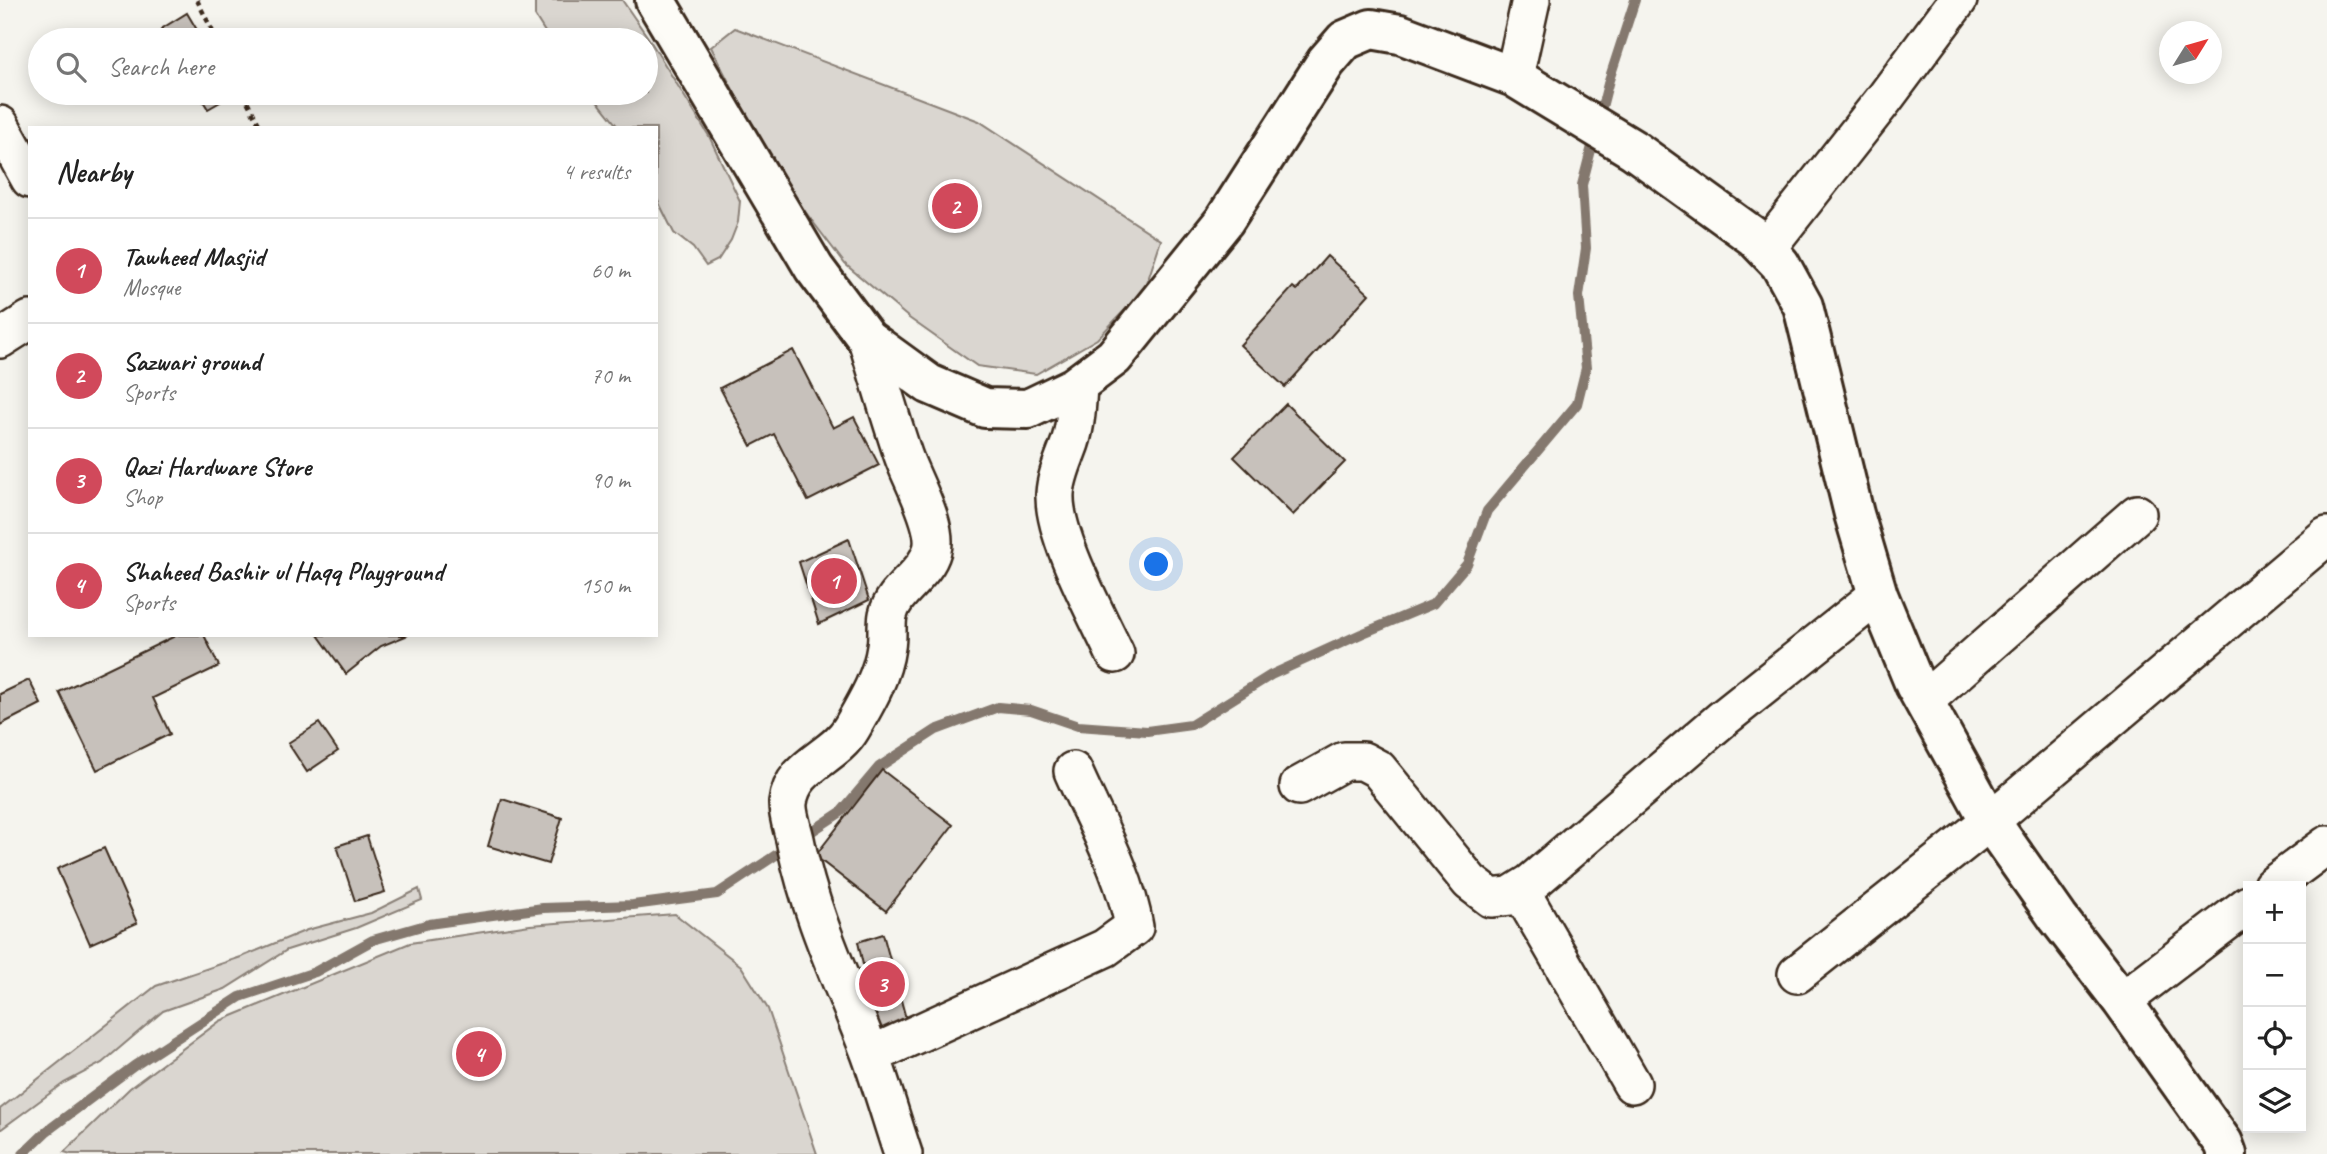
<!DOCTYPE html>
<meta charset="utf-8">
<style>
body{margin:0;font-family:Caveat,sans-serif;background:#f2f2f2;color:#222}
.controls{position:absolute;right:21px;bottom:21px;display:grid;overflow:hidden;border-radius:0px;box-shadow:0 4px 18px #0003}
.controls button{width:63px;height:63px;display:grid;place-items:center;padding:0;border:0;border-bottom:2px solid #e0e0e0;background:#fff;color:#222;font:35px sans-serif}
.compass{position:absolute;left:2159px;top:21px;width:63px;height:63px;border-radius:50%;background:#fff;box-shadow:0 4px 18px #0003;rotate:53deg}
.you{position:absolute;left:1157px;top:565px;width:24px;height:24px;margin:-18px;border:5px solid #fff;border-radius:50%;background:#1a73e8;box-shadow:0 0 0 10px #1a73e833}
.badge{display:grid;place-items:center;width:46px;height:46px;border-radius:50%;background:#d1495b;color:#fff;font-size:23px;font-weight:700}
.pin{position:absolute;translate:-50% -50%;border:4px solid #fff;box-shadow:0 2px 7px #0006}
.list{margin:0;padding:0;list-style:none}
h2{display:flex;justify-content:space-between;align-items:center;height:91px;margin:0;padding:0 28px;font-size:30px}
h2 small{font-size:23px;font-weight:400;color:#767676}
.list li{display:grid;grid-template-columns:46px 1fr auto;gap:21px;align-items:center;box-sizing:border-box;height:105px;padding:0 28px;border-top:2px solid #e0e0e0}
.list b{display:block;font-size:26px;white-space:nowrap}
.list p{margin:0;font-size:23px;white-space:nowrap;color:#767676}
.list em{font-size:23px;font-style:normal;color:#767676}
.icon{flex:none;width:38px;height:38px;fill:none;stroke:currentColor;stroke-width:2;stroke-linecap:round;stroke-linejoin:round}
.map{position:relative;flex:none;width:2327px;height:1154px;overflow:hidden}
.search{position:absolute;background:#fff;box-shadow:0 4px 18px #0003;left:28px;top:28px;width:630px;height:77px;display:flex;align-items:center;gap:18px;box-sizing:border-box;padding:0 24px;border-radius:38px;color:#767676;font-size:26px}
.panel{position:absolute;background:#fff;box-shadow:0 4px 18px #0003;left:28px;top:126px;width:630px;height:511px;border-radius:0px}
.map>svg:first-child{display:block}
</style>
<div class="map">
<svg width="2327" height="1154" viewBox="0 0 2327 1154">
<rect width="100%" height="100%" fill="#f5f4ee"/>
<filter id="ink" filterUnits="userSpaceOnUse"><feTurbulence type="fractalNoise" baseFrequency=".0143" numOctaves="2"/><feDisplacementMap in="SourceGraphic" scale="14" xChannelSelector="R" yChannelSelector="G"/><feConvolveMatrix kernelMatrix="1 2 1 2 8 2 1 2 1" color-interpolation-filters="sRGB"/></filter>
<g filter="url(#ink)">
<!-- green -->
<path fill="#dad6d0" stroke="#8a8077" stroke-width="2" d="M535,0H622L649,39L709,136L740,201L738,222L731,240L718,260L706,266L693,248L674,233L656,197V128H619L591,93H646V40H550L535,16Z
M735,28L979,121L1161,240L1145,289L1097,339L1036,374L977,366L909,318L845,264L775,172L711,47Z
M419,889L422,900L356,928L287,950L225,989L163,1011L102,1063L64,1083L0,1130V1109L156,986L244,956L307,930L371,913Z
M675,914L741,966L768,1009L817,1154H71L64,1152L130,1088L220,1021L410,943L530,925Z"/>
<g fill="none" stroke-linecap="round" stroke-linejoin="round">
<!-- stream -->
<path stroke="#84786e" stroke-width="10" d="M23,1154L47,1131L134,1066L240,997L315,972L373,940L429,924L543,908L633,905L717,894L841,812L879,767L936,730L998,707L1031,710L1078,726L1147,731L1191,725L1271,675L1361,634L1433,604L1467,564L1487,511L1577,404L1586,368L1579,296L1586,248L1582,185L1609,80L1635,0"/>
</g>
<!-- building -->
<path fill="#c7c1bb" stroke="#3b2a1e" stroke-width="2" d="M187,13L203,40H167L161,29Z
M198,93H234V94L208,109Z
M1327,256L1369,294L1285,387L1240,345L1293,287L1297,290Z
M793,350L833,428L854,417L879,465L808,501L774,434L751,446L720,388Z
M1286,404L1345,462L1293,515L1234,457Z
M849,539L869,600L819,624L799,562Z
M177,635H204L219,666L153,698L170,734L97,770L59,692Z
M318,635H408L381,646L346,674Z
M29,680L41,704L0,725V694Z
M319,723L338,751L307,772L288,743Z
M882,770L953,825L886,911L815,856Z
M502,799L562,818L548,864L488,846Z
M367,836L385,892L355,901L337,846Z
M104,848L137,923L90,944L57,869Z
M883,934L908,1026L877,1029L858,942Z"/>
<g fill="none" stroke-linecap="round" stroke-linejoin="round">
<defs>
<path id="street" d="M1514,77L1531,0
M0,125L30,179
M1766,249L1885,98L1958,0
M0,339L30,320
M867,339C879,378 890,417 903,455C911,479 939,526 932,550C925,576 894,589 888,615C886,625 888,636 886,647C882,677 866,703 851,729C834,758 792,765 788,803C787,815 794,832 796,844C812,920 843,982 870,1053C882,1086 892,1121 903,1154
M1078,385C1077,404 1076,425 1070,443C1064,460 1056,476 1055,494C1053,536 1097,615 1115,654
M1924,701L2137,514
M1299,786L1344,761H1363L1378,769L1470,882L1491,898L1510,896L1531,883L1721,720L1878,595
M2272,886L2327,845
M1520,890L1632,1084
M1797,974L1990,821L2327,536
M2122,1001L2248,905
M871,1055L1105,948L1134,927C1126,875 1094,819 1073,771"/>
<path id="secondary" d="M655,0L814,268L867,339L929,384L985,408L1028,409L1074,387L1114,357L1224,221L1326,62L1345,40L1371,29L1400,34L1514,77L1634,150L1754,237L1780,264L1803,306L1854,514L1878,595L1915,685L1990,821L2058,918L2122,1001L2223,1143L2227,1154"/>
</defs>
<!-- street casing -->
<use href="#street" stroke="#3b2a1e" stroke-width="42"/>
<!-- secondary casing -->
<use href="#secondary" stroke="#3b2a1e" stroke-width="44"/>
<!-- path -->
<path stroke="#3b2a1e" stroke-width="4.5" stroke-dasharray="5 5" stroke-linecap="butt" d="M197,0L217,40
M243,93L261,128"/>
<!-- street -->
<use href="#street" stroke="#fdfcf7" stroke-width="37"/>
<!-- secondary -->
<use href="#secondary" stroke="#fdfcf7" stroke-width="38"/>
</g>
</g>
</svg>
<div class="controls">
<button>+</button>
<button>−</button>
<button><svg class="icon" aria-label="locate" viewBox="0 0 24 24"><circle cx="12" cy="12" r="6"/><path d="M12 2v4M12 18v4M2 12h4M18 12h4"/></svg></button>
<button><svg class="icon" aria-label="layers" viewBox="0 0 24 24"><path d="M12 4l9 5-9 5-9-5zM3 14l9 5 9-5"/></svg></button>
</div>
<svg class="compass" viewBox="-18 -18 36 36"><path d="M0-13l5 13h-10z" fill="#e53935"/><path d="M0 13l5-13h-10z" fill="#767676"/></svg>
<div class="you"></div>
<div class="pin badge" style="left:834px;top:581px">1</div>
<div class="pin badge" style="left:955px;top:206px">2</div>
<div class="pin badge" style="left:882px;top:984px">3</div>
<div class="pin badge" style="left:479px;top:1054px">4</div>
<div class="search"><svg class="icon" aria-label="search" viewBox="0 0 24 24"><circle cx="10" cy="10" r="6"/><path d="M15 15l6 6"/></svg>Search here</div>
<section class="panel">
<h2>Nearby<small>4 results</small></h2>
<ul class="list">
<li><span class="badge">1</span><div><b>Tawheed Masjid</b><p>Mosque</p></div><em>60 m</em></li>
<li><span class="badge">2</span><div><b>Sazwari ground</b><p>Sports</p></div><em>70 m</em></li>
<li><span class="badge">3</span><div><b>Qazi Hardware Store</b><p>Shop</p></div><em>90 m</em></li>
<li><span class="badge">4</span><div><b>Shaheed Bashir ul Haqq Playground</b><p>Sports</p></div><em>150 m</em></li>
</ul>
</section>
</div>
